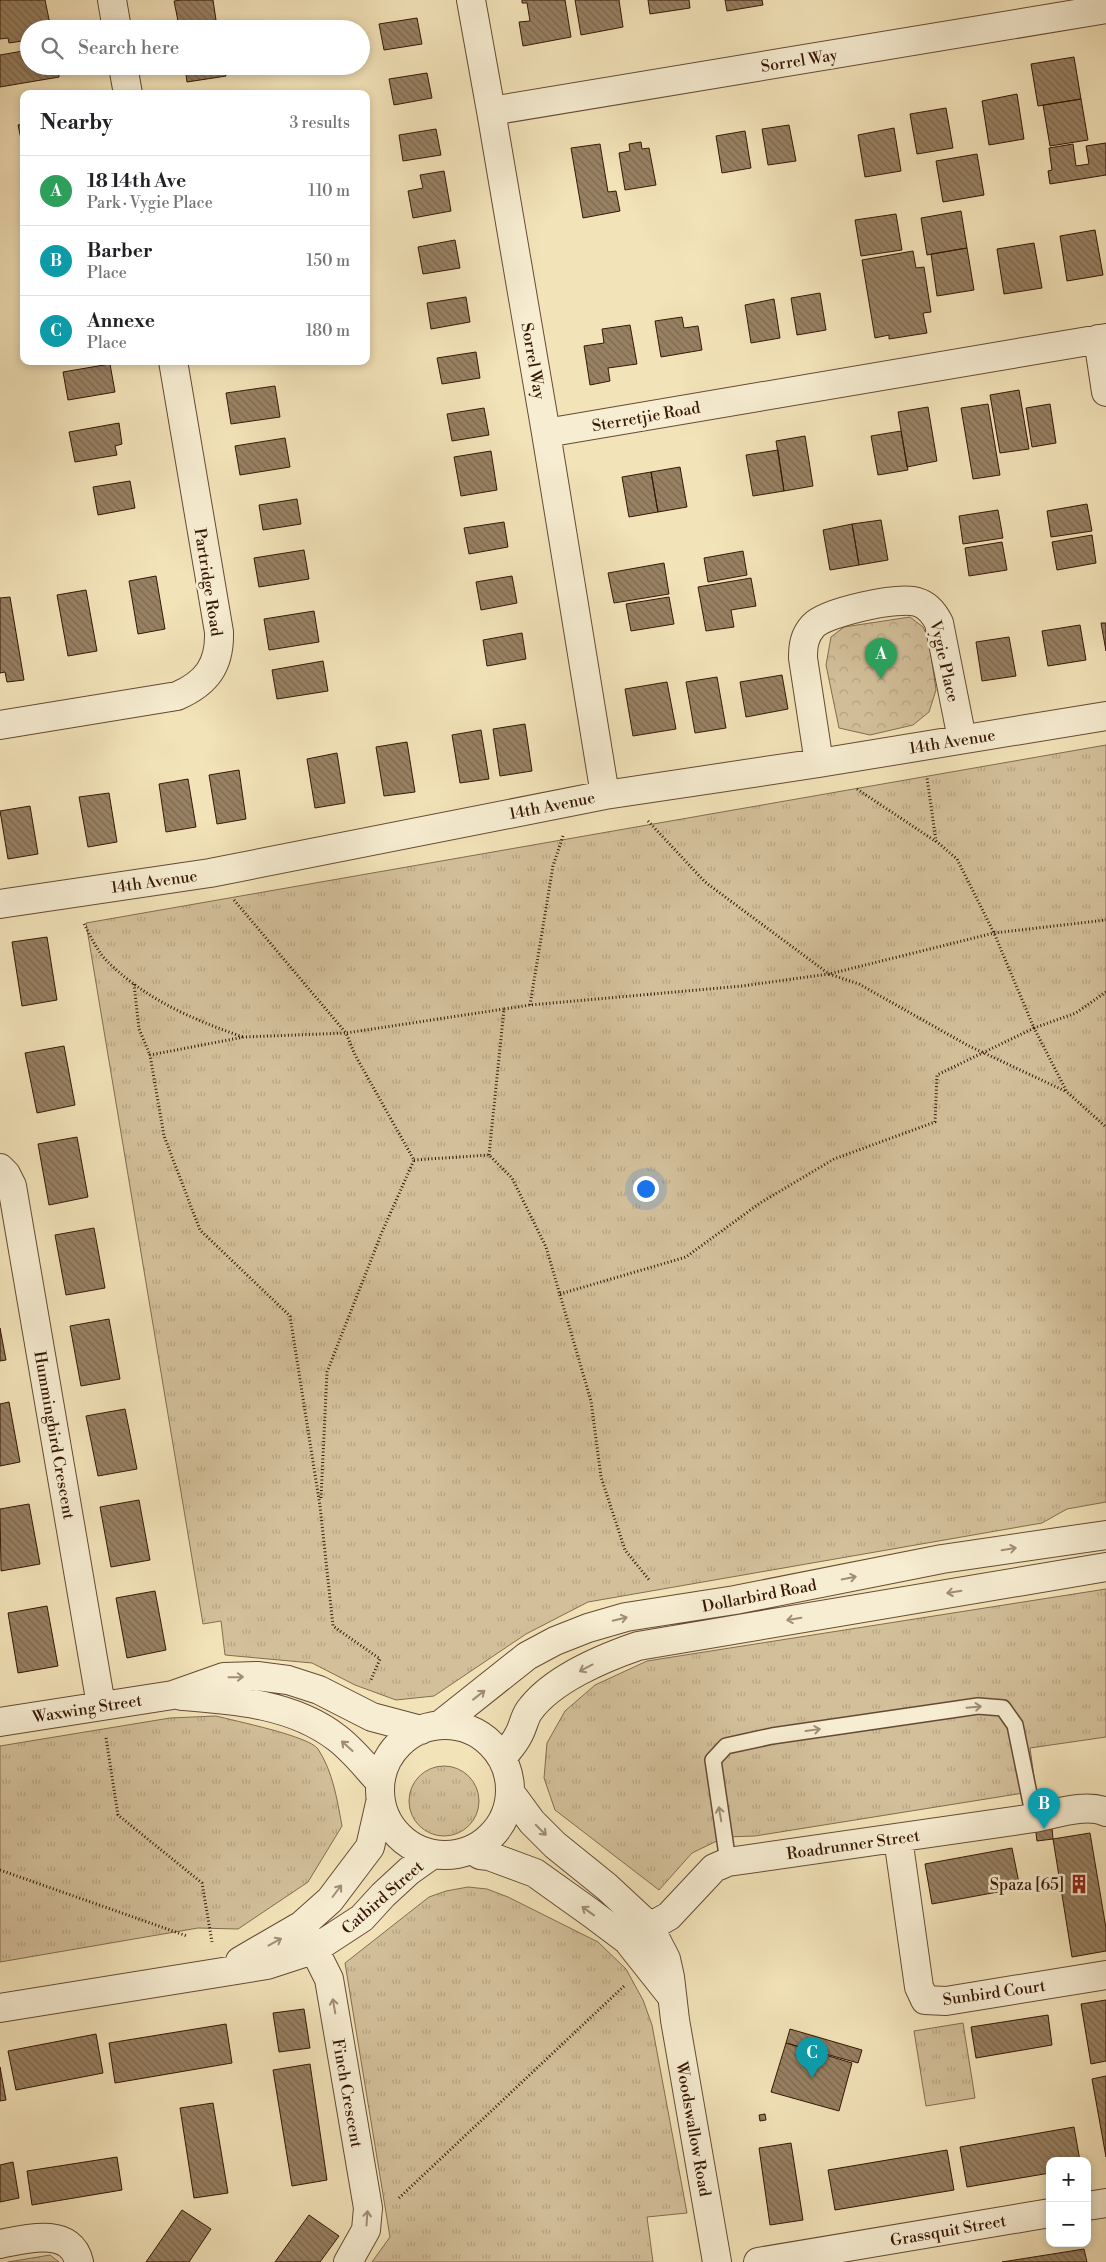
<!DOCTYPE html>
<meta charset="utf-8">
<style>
body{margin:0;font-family:"Libre Bodoni",serif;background:#f2f2f2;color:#202124}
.controls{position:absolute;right:15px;bottom:15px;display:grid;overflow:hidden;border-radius:10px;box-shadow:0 2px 8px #0003}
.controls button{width:45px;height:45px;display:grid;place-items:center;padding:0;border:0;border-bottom:1px solid #e0e0e0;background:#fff;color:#202124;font:25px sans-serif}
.you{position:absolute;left:645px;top:1188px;width:18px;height:18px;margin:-12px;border:4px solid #fff;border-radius:50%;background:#1a73e8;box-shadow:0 0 0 8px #1a73e833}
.badge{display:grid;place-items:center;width:32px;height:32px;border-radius:50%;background:#8f2418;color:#fff;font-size:16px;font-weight:700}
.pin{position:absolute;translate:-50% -41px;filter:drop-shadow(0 1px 2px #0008)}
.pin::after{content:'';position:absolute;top:26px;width:18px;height:15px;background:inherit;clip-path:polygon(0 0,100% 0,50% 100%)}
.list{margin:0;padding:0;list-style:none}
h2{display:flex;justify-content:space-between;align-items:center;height:65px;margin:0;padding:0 20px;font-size:21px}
h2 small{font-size:16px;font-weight:400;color:#757577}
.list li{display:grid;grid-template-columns:32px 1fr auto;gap:15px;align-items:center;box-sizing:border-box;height:70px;padding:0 20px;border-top:1px solid #e0e0e0}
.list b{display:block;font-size:19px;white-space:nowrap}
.list p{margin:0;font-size:16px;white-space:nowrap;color:#757577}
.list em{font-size:16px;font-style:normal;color:#757577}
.icon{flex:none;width:28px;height:28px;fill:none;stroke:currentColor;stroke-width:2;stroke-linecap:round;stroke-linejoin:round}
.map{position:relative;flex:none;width:1106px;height:2262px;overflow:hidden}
.search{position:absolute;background:#fff;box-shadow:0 2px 8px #0003;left:20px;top:20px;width:350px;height:55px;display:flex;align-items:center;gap:12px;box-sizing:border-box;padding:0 18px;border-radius:28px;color:#757577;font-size:19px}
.panel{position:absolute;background:#fff;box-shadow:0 2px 8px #0003;left:20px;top:90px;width:350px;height:275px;border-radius:10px}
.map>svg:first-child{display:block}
</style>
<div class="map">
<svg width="1106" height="2262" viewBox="0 0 1106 2262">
<defs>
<pattern id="grass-tufts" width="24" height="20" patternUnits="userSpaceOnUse" patternTransform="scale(1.25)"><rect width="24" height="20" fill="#d3c09b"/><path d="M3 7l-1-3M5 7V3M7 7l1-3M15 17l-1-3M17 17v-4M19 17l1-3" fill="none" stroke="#b6a484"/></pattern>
<pattern id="forest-crowns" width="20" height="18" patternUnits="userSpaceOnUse" patternTransform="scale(1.25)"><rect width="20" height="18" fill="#d3c09b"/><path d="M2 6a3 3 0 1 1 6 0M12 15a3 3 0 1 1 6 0" fill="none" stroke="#b6a484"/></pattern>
<pattern id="building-back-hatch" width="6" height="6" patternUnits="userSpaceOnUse" patternTransform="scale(1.25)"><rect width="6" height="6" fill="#988163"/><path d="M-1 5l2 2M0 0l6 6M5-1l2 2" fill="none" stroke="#7d6950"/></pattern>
</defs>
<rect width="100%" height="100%" fill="#f3e3b9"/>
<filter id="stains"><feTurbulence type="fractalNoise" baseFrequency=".004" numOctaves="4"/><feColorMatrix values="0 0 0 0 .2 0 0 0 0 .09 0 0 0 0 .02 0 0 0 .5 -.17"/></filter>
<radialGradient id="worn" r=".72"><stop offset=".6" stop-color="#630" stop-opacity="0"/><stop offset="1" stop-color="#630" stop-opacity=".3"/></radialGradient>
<!-- grass -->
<path fill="url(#grass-tufts)" stroke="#846c50" d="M1106,745V1502L1067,1509L1042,1523L588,1602L526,1634L434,1696L396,1700L355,1685L312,1663L225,1655L221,1621L203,1624L86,923Z
M1106,1589V1737L1030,1748L1036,1791L755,1836L725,1837L692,1853L659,1890L555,1810L544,1778L547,1743L565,1711L595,1685L647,1661Z
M216,1716C235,1721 309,1736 318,1749C333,1772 337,1799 342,1826L308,1882L238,1929L198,1928L0,1962V1746L170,1718Z
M409 1801a35 35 0 1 1 70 0a35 35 0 1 1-70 0Z
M468,1887L487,1889L508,1897L598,1942L626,1969L643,2000L652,2025L687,2213L647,2217L653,2262H372L390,2237L345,1963L429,1897L446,1891Z
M963,2023L975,2098L926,2106L914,2031Z
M50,2255L59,2262H8Z"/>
<!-- forest -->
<path fill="url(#forest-crowns)" stroke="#846c50" d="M910,617L923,627L929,640L936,690L929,712L913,725L870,735L839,728L826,665L831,637L844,627Z"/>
<!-- building -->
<path fill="url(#building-back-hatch)" stroke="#361706" d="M0,0H45L51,29H29V40L9,43L8,38L0,39Z
M181,0H213L216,20L179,26L174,1Z
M522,0H565L571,37L523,46L519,22L530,21L527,3H522Z
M575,0H619L623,27L581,35Z
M648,0H689L690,8L650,14Z
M725,0H762L763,5L727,11Z
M417,18L422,44L384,50L379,24Z
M29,50V66H58L59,77L0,87V55Z
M1074,57L1081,99L1038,106L1031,64Z
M185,66H224L226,76L187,82Z
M427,73L432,98L394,105L389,79Z
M1017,94L1024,139L989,145L982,101Z
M1081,99L1088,140L1050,146L1043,105Z
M946,108L953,148L917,154L910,114Z
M24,124V153L18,125Z
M789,125L796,161L768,165L762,129Z
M894,128L901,171L865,177L858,135Z
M436,129L441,155L403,161L399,135Z
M745,131L751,168L722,173L716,136Z
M641,142L642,149L649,148L656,185L625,190L619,153L630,151L629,144Z
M1106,143V175L1050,184L1048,171L1052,170L1049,148L1073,144L1076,166L1089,164L1086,146Z
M600,144L608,192L616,191L620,211L583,218L571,148Z
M977,154L984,195L943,202L936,161Z
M444,171L451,211L413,218L408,191L423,188L420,175Z
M961,211L967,248L927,255L921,218Z
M896,214L902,250L861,256L855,220Z
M1095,230L1103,275L1067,281L1060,236Z
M455,240L460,268L423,274L418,247Z
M1034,243L1042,288L1004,294L997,249Z
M967,248L974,290L937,296L931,254Z
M913,251L916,268L924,267L931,312L923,313L927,333L889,339V335L875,338L862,260Z
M820,293L826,330L797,335L791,298Z
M466,297L470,322L431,329L427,303Z
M774,299L780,338L751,343L745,305Z
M682,317L684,328L698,326L702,350L661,357L655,321Z
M630,325L637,364L608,368L610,381L590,385L584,346L604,343L602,329Z
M476,352L480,378L442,384L437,358Z
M227,361H245L227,364Z
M110,364L115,392L68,400L63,372Z
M275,386L280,417L231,424L226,393Z
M1019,390L1029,449L1000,453L990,395Z
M988,404L1000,475L973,479L961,408Z
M1050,404L1056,443L1032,447L1026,408Z
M928,407L937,461L907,467L898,412Z
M484,408L489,435L452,441L447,414Z
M119,423L122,444L115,446L117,455L75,462L69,432Z
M901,431L908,470L878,475L871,436Z
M805,436L813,486L784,491L776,441Z
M285,438L290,467L240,475L235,446Z
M778,450L784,491L753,496L746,455Z
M491,451L497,490L461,496L454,457Z
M680,467L687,507L658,512L651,472Z
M651,472L658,512L629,517L622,477Z
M130,481L135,508L98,515L93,487Z
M297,499L301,524L263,530L259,505Z
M1087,504L1092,531L1051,537L1047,511Z
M998,510L1003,538L963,544L959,516Z
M881,520L888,560L859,565L852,524Z
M504,522L508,547L469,554L464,528Z
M852,524L859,565L830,570L823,530Z
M1092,535L1096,563L1057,570L1052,542Z
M1002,542L1007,570L969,576L965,548Z
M304,550L309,579L259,587L254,558Z
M743,551L747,575L708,582L704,558Z
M664,563L669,594L614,603L608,573Z
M156,576L165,629L138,634L129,581Z
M512,576L517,603L481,610L476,582Z
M751,578L756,606L731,610L734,627L706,631L698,587Z
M86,590L97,651L68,656L57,595Z
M10,597L24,680L7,682L5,672L0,673V598Z
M669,597L674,624L631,631L626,604Z
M314,611L319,642L269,650L264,619Z
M1101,623H1106V651Z
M1080,625L1086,660L1048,666L1042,631Z
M522,633L526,659L487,666L483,640Z
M1009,637L1016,676L982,681L976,642Z
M323,661L328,691L277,699L272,670Z
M782,675L788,709L746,717L740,682Z
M717,677L726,728L695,733L686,682Z
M667,682L676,729L633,736L625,689Z
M525,724L532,771L500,776L493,729Z
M481,730L489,779L460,783L452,735Z
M407,742L415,792L384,796L376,747Z
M337,753L345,803L315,808L307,759Z
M239,770L246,819L217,824L209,775Z
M188,779L196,827L166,832L159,784Z
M109,793L117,842L88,847L79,797Z
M30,806L38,854L8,859L0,811Z
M47,937L57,1000L22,1006L12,942Z
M64,1046L75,1105L37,1113L25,1053Z
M77,1137L88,1197L49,1205L38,1144Z
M94,1228L105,1288L66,1295L55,1235Z
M109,1319L120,1379L81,1386L70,1326Z
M0,1328L6,1360L0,1361Z
M9,1402L20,1462L0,1466V1404Z
M125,1409L137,1469L98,1476L86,1416Z
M139,1500L150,1560L111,1567L100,1507Z
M29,1504L40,1564L1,1571L0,1509Z
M155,1591L166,1650L127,1658L116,1598Z
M47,1606L58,1666L18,1673L8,1613Z
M1051,1817L1053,1839L1037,1841L1034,1818Z
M1090,1833L1106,1928V1951L1072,1957L1053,1839Z
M1012,1848L1020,1888L932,1904L925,1864Z
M1106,2000V2061L1091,2064L1081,2004Z
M304,2009L310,2048L279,2052L273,2013Z
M1048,2015L1052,2045L976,2058L971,2027Z
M226,2024L232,2063L115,2083L109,2043Z
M790,2029L862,2050L858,2063L786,2043Z
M96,2034L103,2073L16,2090L8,2051Z
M786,2043L852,2063L839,2111L771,2092Z
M310,2064L327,2180L292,2186L273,2070Z
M0,2067L6,2100L0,2101Z
M1106,2076V2157L1092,2079Z
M213,2103L228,2193L194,2198L180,2108Z
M765,2114L766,2120L760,2121L759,2115Z
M1074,2127L1080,2161H1050V2173L967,2187L960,2147Z
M791,2143L803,2220L770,2225L759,2148Z
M947,2150L954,2190L835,2210L828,2170Z
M117,2157L122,2190L32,2205L27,2171Z
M13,2162L19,2198L0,2202V2165Z
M182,2210L211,2229L189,2262H146Z
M309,2215L339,2236L320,2262H275Z
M1084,2249L1087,2262H1002Z"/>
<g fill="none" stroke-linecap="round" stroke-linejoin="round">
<defs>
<path id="lane" d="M728,1862L713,1760L726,1746L772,1736L978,1706L1003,1708L1015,1725L1034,1818"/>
<path id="street" d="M112,0L117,29
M471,0L491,111L1106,9
M123,66L128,94
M491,111L546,433
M1098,339L1106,392
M0,725L177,696C207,683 220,665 219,632L173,361
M819,763L803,658C803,646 804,636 813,626C826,612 899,596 917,602C928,605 934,613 939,623L962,739
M605,795L546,433L1106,338
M0,904L210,873L605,795L819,763L1106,716
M0,1168L6,1174L12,1186L101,1705
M182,1696C235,1700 293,1704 337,1738C353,1750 366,1767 380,1782
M0,1722L173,1695L224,1677L257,1676L288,1680L319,1690L372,1717L421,1730
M380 1790a65 65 0 1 1 130 0a65 65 0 1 1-130 0Z
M440,1725L527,1656L555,1641L588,1628L626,1617L735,1600L942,1559L1106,1535
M502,1758C507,1751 514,1744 518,1736C523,1728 524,1718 529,1711C551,1680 603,1658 638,1646L1106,1567
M510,1792L532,1822L555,1845L607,1887L649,1926L666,1959L670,1977L675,2020L717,2262
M898,1838L919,1987L925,2000L946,2001L1106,1975
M472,1850L480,1855L489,1856L535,1873L591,1913L627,1940L669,1993
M302,1925L329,1979L368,2208L366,2230L348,2262
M627,1940L669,1916L714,1868L728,1862L1034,1818C1055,1814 1086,1803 1106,1812
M240,1961L302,1925L330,1900L370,1847L380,1803
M0,2008L267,1965L313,1950L362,1918L383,1895L409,1871L433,1854
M1087,2206L1106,2203
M0,2244C25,2239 71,2226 79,2262
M758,2262L1050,2213"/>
</defs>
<!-- lane casing -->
<use href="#lane" stroke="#654a33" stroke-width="18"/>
<!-- street casing -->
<use href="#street" stroke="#654a33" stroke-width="30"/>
<!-- path -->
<path stroke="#361706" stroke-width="3" stroke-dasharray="1 2.5" stroke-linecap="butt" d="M857,789L935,841
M648,821L705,882L829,974L859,984L967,1045L1067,1092
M234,900L346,1033L244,1037L150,1055L164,1136L200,1230L290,1316L320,1506L333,1626L380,1659L370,1682
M84,924C91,937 98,953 109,963C147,1000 194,1020 243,1037
M134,984L139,1029L150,1055
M1106,992L1076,1013L1034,1028L1067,1092L1106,1127
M530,1005L553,866L563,836
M489,1155L504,1009L530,1005L742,986L829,974L994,933L1106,920
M414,1160L489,1155L512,1178L546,1247L591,1401L601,1477L625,1550L650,1581
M560,1294L686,1257L760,1203L834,1159L935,1122L937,1075L1034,1028L994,933L957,859L936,841L927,778
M321,1498L327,1372L382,1232L414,1160L355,1055L346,1033L504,1009
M106,1738L118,1815L202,1883L212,1942
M0,1870L187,1936
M399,2198L624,1986"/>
<!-- lane -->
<use href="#lane" stroke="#f7edd2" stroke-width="15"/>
<!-- street -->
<use href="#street" stroke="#f7edd2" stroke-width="28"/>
</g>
<!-- one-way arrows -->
<defs><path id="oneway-shaft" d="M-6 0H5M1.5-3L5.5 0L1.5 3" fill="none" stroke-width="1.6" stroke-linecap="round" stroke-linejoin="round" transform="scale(1.25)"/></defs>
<g stroke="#a08d76">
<use href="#oneway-shaft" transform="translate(1009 1549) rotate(-9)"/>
<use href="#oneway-shaft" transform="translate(849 1578) rotate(-11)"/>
<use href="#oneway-shaft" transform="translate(954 1592) rotate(171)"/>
<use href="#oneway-shaft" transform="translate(620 1619) rotate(-14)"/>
<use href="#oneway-shaft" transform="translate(794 1619) rotate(170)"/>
<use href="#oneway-shaft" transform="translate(586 1668) rotate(152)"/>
<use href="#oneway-shaft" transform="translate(236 1677) rotate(-1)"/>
<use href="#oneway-shaft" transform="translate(479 1695) rotate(-38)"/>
<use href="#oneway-shaft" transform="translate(974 1707) rotate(-5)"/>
<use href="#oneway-shaft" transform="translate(813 1730) rotate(-8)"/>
<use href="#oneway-shaft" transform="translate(347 1746) rotate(-138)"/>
<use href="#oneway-shaft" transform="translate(720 1814) rotate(-100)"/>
<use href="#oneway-shaft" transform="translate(541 1830) rotate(45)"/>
<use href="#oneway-shaft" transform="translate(337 1891) rotate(-53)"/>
<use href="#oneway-shaft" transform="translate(588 1911) rotate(-144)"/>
<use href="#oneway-shaft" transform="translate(275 1942) rotate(-29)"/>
<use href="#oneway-shaft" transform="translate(334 2006) rotate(-100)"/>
<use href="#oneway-shaft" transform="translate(367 2218) rotate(-86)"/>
</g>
<!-- icons -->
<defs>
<symbol id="building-bare" viewBox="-9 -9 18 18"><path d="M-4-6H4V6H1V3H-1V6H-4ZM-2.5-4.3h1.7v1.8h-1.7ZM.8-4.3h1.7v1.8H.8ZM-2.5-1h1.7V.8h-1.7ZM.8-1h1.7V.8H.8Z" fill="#8f2418" stroke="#f7edd2" stroke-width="2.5" paint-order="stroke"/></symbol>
</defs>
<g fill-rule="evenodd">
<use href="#building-bare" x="1065" y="1870" width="28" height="28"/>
</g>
<g text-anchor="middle" stroke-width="5" stroke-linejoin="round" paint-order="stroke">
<!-- street labels -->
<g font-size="16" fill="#361706" stroke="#f7edd2">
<text transform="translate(799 60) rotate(-9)" y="6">Sorrel Way</text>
<text transform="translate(534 361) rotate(80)" y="6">Sorrel Way</text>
<text transform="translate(646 416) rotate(-10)" y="6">Sterretjie Road</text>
<text transform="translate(209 582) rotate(81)" y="6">Partridge Road</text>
<text transform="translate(945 661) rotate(77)" y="6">Vygie Place</text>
<text transform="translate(952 741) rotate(-9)" y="6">14th Avenue</text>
<text transform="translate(552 805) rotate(-11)" y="6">14th Avenue</text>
<text transform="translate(154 881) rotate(-8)" y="6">14th Avenue</text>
<text transform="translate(55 1435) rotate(80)" y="6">Hummingbird Crescent</text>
<text transform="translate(759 1595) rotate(-11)" y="6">Dollarbird Road</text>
<text transform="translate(87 1708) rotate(-9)" y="6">Waxwing Street</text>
<text transform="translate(853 1844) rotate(-8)" y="6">Roadrunner Street</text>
<text transform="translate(382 1897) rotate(-41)" y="6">Catbird Street</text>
<text transform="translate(994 1992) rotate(-8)" y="6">Sunbird Court</text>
<text transform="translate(348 2093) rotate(80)" y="6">Finch Crescent</text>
<text transform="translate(694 2129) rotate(80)" y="6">Woodswallow Road</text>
<text transform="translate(948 2230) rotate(-10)" y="6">Grassquit Street</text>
</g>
<!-- poi labels -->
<g font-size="16" fill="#361706" stroke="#f7edd2" text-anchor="end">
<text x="1064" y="1890">Spaza [65]</text>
</g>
</g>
<rect width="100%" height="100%" filter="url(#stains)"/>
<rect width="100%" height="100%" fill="url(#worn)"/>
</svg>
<div class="controls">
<button>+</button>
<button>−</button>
</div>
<div class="you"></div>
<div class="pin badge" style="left:881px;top:679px;background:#2e9e5b">A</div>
<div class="pin badge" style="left:1044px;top:1829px;background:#0f9aa8">B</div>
<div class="pin badge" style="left:812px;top:2078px;background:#0f9aa8">C</div>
<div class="search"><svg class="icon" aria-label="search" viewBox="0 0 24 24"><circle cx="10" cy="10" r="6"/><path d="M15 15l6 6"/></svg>Search here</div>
<section class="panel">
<h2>Nearby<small>3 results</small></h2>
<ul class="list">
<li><span class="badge" style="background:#2e9e5b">A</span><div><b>18 14th Ave</b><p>Park · Vygie Place</p></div><em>110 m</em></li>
<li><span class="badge" style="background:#0f9aa8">B</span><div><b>Barber</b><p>Place</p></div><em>150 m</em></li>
<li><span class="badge" style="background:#0f9aa8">C</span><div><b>Annexe</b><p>Place</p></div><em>180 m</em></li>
</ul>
</section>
</div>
